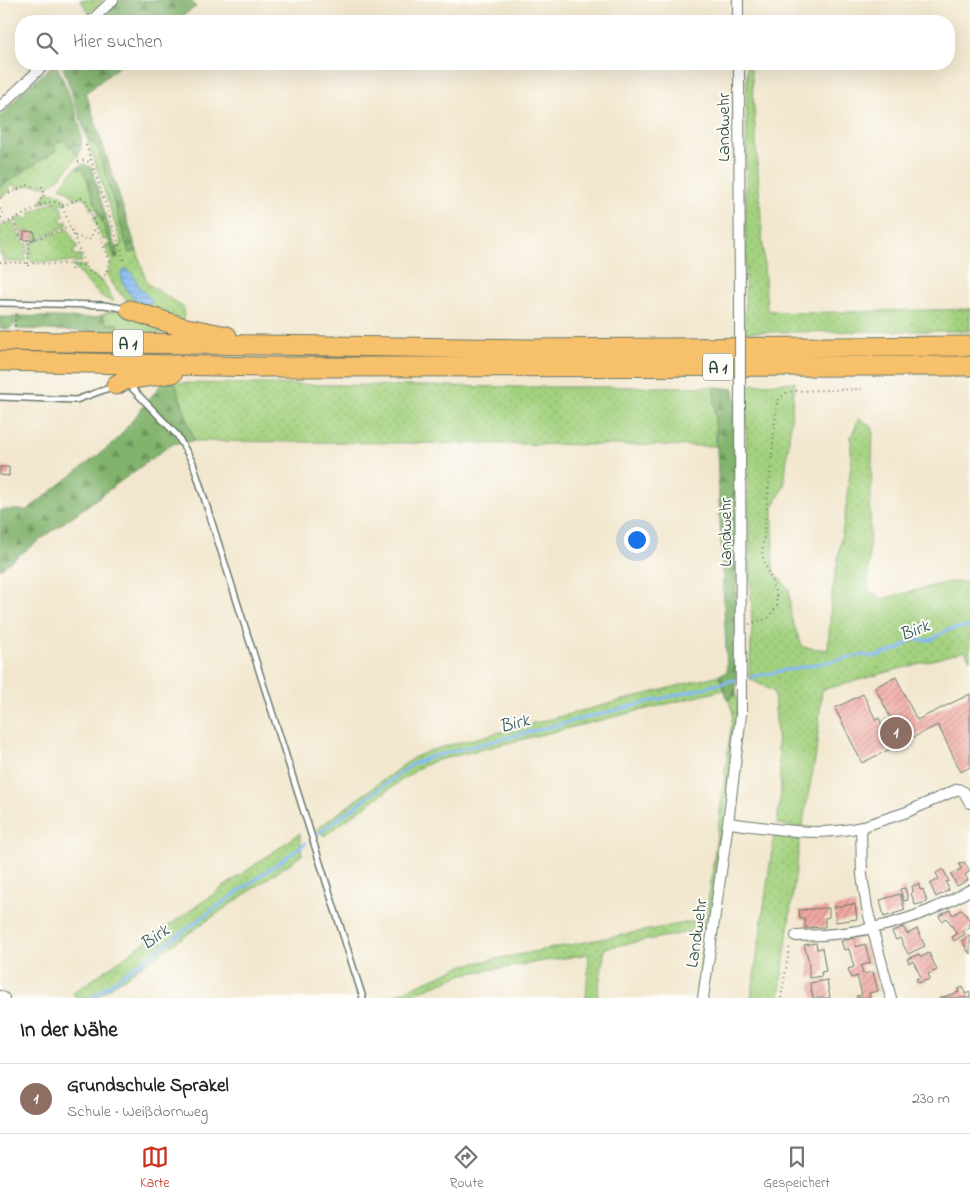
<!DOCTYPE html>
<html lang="de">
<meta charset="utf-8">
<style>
body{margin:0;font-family:"Indie Flower",sans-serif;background:#f6f6f6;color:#202124}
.you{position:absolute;left:636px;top:539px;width:18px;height:18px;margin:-12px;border:4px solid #fff;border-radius:50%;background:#1a73e8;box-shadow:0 0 0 8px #1a73e833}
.badge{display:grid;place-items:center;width:32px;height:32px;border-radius:50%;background:#c8321e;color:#fff;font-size:16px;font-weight:700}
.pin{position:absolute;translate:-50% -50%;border:2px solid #fff;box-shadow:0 1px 5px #0006}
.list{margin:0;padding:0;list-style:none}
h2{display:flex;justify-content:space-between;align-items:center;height:65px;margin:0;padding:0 20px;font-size:21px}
h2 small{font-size:16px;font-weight:400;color:#757577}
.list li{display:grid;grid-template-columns:32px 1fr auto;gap:15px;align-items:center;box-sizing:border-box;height:70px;padding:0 20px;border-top:1px solid #e0e0e0}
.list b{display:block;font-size:19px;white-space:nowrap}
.list p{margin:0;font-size:16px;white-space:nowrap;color:#757577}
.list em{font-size:16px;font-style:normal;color:#757577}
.icon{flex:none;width:28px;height:28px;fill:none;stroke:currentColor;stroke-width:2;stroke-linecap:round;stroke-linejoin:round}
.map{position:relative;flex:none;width:970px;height:998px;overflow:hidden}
.search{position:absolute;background:#fff;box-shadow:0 5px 20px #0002;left:15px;right:15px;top:15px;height:55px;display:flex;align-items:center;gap:12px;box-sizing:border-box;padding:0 18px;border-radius:20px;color:#757577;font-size:19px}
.sheet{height:135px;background:#fff}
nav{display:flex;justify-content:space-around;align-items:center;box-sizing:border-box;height:70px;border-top:1px solid #e0e0e0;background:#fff;font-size:14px;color:#757577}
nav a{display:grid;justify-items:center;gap:2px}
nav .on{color:#c8321e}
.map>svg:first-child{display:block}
</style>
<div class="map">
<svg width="970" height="998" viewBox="0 0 970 998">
<defs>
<pattern id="grass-dots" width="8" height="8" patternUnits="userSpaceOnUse" patternTransform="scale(1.25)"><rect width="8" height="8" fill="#a3d17e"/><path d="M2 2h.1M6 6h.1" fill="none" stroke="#8cb46e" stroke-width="1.8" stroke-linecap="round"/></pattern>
<pattern id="forest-firs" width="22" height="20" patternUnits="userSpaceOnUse" patternTransform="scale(1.25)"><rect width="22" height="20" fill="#82b36d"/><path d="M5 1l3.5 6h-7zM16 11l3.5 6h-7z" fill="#6a935a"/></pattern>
<pattern id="water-rules" width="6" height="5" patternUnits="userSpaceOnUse" patternTransform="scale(1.25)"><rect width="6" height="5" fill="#86baf4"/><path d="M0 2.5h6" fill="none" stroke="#6d98c6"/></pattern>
<pattern id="building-hatch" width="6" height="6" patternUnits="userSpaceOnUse" patternTransform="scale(1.25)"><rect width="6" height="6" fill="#f1a8a2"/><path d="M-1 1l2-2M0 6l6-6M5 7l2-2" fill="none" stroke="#c38a85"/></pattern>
</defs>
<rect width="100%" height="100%" fill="#fdfcf7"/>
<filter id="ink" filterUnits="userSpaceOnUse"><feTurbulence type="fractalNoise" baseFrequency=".02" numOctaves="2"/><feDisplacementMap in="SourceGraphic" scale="10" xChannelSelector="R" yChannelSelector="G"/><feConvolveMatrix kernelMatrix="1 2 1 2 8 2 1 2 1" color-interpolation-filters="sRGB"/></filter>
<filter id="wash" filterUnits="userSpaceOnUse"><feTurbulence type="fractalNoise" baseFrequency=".0096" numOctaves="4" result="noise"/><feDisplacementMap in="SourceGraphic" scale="20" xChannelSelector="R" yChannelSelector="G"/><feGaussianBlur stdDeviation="1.12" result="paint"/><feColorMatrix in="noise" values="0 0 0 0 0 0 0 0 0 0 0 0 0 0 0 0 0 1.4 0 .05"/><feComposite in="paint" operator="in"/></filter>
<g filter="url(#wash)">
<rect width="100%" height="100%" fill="#f2e7ce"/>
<!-- grass -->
<path fill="url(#grass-dots)" stroke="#618759" d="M80,0H103L89,13Z
M747,64H751L767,310L794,313L970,309V331L745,332Z
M63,138L78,156C72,163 54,187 46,186C36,186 29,183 17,189L14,184L9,187L11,191L0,197V187L56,150L54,146Z
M88,141L94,143L98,149L129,253L137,251L147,283L184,308L183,324C148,310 125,310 107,274L112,262L105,246L110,244L108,239L103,240L93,216L98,214L96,208L91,210L86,199L81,197L75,199L68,191L60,187L75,169H83L115,258L118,257L116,247L122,245Z
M51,192L62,195L67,202L62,204L51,200L41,203L46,193Z
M54,202L60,206L65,216L60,218L62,223L67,221V226L35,240V232L24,231V239L16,219L23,216L26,220L31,218L29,213Z
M10,222L13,223L22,241L28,244L27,254H24V257L27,259L24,262L3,261V255H0V227Z
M68,229L78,248L73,251L75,256L80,254L82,262H32L29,259L31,243Z
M72,265L84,266L87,272L95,276L99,281L102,280L114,301C101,302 81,275 72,265Z
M112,311L124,312L181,333L118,332V324H108L102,315Z
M795,382L784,486L773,507V571L789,589L791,617L802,647L828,650L831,601L845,515L851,463V437L859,418L873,428L868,590L882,599L949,582H970V660L965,651L822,690L816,754L802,828L777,824L781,791L774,692L749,678L752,626L745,385Z
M175,383L519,387H714L716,446L194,441Z
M719,675L724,690L434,761L419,768L324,836L317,829L413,758L431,750Z
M736,694L738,704L725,811L715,865L717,870L700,998H696L705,929L605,948L597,998H586L589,954L464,974L402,998H388L464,965L706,919L733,712L728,700Z
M300,833L302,855L95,998H77L73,993Z
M774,836L800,839L779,998H751Z"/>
<!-- forest -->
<path fill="url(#forest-firs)" stroke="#507850" d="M120,0H191L196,7L174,21H98Z
M54,64H56C65,85 91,136 78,156L63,139L54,146L56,150L0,187V116L19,95Z
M62,64H122L86,93L137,251L129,253L98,149L94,143L88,141Z
M84,164L91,167L118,257L115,258L83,169L76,168Z
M102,315L108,324H118V332L16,329V316L94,318Z
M0,317H14V325L9,329L0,328Z
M166,378L175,383L194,441L172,444L0,569V510H27L115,442Z
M714,387L734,389L736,402V694L728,700L719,675L727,672Z"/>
<!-- water -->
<path fill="url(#water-rules)" stroke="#527c94" d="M126,269L133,275L139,287L151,299V304C135,307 122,287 121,273Z"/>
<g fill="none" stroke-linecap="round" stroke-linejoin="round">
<!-- stream -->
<path stroke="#86baf4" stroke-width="3" d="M751,677L863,655L873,657L899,649L911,640H931L947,630L970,626
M319,833L413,764L430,757L735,680
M91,998L306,843"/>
</g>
<g id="blocks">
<!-- building -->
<path fill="url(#building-hatch)" d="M24,231L35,232L34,240H24Z
M0,467H9V476L0,475Z
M896,677L917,720L970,694V767L961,772L938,725L862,763L835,708L863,694L876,720L879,718L885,732L895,727L875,687Z
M964,862L970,871L965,875L968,880L957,886L951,874L961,869L959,864Z
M943,869L949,881L946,882L949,890L936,897L930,884L939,879L936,873Z
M919,884L920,890L923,889L927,902L915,905L911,893L913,892L912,886Z
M905,888L908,900L904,901L900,889Z
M900,894L905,910L884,917L880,900Z
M855,904L857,919L836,922L834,907Z
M824,908H829V917L825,918V927L805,928V919H800L799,910Z
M962,909L970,921V927L963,931L965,934L954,941L952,937L957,934L947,918L942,921L939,916L950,910L953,915Z
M903,927L907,934L917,929L925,946L908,954L900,938L896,940L892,932Z
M970,936V954L962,941Z
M854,938L856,947L865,944L870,963L861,966L863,974L873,972L878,991L869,993L870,998H857L856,996L862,995L857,976L851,978L848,969L854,967L849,949L844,950L841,941Z
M816,943L817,949L822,948L826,971L821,972L822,976L809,978V962L804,945Z
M929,953L937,970L928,974L930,979L918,983L916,979L921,977L913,961L909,963L907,959L919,954L921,957Z
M827,980L830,998H813L810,983Z
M963,987L965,994L970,992V998H939L959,992L958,989Z"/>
</g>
</g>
<g filter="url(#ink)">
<use href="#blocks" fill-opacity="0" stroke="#69786a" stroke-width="1"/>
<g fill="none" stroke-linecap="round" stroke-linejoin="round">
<defs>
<path id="service" d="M0,303L104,305L127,309
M128,384L177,435L193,463L363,998
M0,397L76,400L112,387"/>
<path id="minor" d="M738,0V21
M91,21L113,0
M739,64L740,322
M0,107L45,64
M728,823C774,828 814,838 861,827L862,875L867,908L891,998
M861,827L907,812L958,789L964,792L970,803
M796,936C858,936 916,922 970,890
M0,996L4,998
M703,998L728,823L741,715L740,392"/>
<path id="motorway" d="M130,310L182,327L227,336
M0,341L528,349L970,346
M0,361L259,367L970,366
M116,385L125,380L173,373"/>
</defs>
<!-- service casing -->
<use href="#service" stroke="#69786a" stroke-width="8"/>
<!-- minor casing -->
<use href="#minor" stroke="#69786a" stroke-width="12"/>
<!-- motorway casing -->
<use href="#motorway" stroke="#69786a" stroke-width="21"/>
<!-- path -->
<path stroke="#69786a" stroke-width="2" stroke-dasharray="1 4" stroke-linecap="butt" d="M86,145L124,260
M78,162L84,160L92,163
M0,198L27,185L37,188L42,187L45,195L42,196L39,206
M0,209L3,211L0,224
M13,221L22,239L29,241
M0,226L48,202H57L62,206L88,271L98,276L100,279L104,277L110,262L86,201L81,198L62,206
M70,227L29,241L28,263L85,265
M75,236L89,240L96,227
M0,262L28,263V269
M71,270L72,264
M15,326V311
M749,624L768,618L777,606L776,594L762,555L777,401L784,394L793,391L862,389
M781,998L790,944"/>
<!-- service -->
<use href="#service" stroke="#fff" stroke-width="5"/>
<!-- minor -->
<use href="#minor" stroke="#fff" stroke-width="10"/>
<!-- motorway -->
<use href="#motorway" stroke="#f7c06b" stroke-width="19"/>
<defs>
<path id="minor-bridge" d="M740,322V392"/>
</defs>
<!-- minor-bridge casing -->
<use href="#minor-bridge" stroke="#69786a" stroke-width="12" stroke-linecap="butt"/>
<!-- minor-bridge -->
<use href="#minor-bridge" stroke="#fff" stroke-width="10"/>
</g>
</g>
<g text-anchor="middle" stroke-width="4" stroke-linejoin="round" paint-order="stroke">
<!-- shield labels -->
<g fill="#fdfcf7" stroke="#62766e" stroke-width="1">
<rect x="113" y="329.5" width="30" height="27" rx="4"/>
<rect x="703" y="353.5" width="30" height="27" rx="4"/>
</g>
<g font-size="16" font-weight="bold" fill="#1f3d34">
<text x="128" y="349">A 1</text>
<text x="718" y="373">A 1</text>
</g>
<!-- street labels -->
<g font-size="18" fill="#1f3d34" stroke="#fdfcf7">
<text transform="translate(723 127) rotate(-90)" y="6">Landwehr</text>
<text transform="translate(725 532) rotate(-90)" y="6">Landwehr</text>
<text transform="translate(696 933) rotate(-82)" y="6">Landwehr</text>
</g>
<!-- water labels -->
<g font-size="19" font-style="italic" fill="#395c64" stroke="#fdfcf7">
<text transform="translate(914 629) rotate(-21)" y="7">Birk</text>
<text transform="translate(514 722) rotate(-14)" y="7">Birk</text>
<text transform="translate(154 936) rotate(-36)" y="7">Birk</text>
</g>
</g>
</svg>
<div class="you"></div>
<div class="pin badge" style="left:896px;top:733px;background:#8d6e63">1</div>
<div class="search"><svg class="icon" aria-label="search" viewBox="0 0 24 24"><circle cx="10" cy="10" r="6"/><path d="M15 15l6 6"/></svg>Hier suchen</div>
</div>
<section class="sheet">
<h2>In der Nähe<small></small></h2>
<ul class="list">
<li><span class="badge" style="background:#8d6e63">1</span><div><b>Grundschule Sprakel</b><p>Schule · Weißdornweg</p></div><em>230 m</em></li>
</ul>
</section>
<nav>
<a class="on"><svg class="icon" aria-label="map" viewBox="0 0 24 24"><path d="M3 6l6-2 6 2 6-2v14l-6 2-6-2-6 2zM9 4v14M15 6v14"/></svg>Karte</a>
<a><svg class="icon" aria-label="directions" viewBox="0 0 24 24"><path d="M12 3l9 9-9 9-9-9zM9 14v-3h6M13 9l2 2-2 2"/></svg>Route</a>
<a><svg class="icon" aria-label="saved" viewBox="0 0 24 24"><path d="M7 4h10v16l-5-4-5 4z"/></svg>Gespeichert</a>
</nav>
